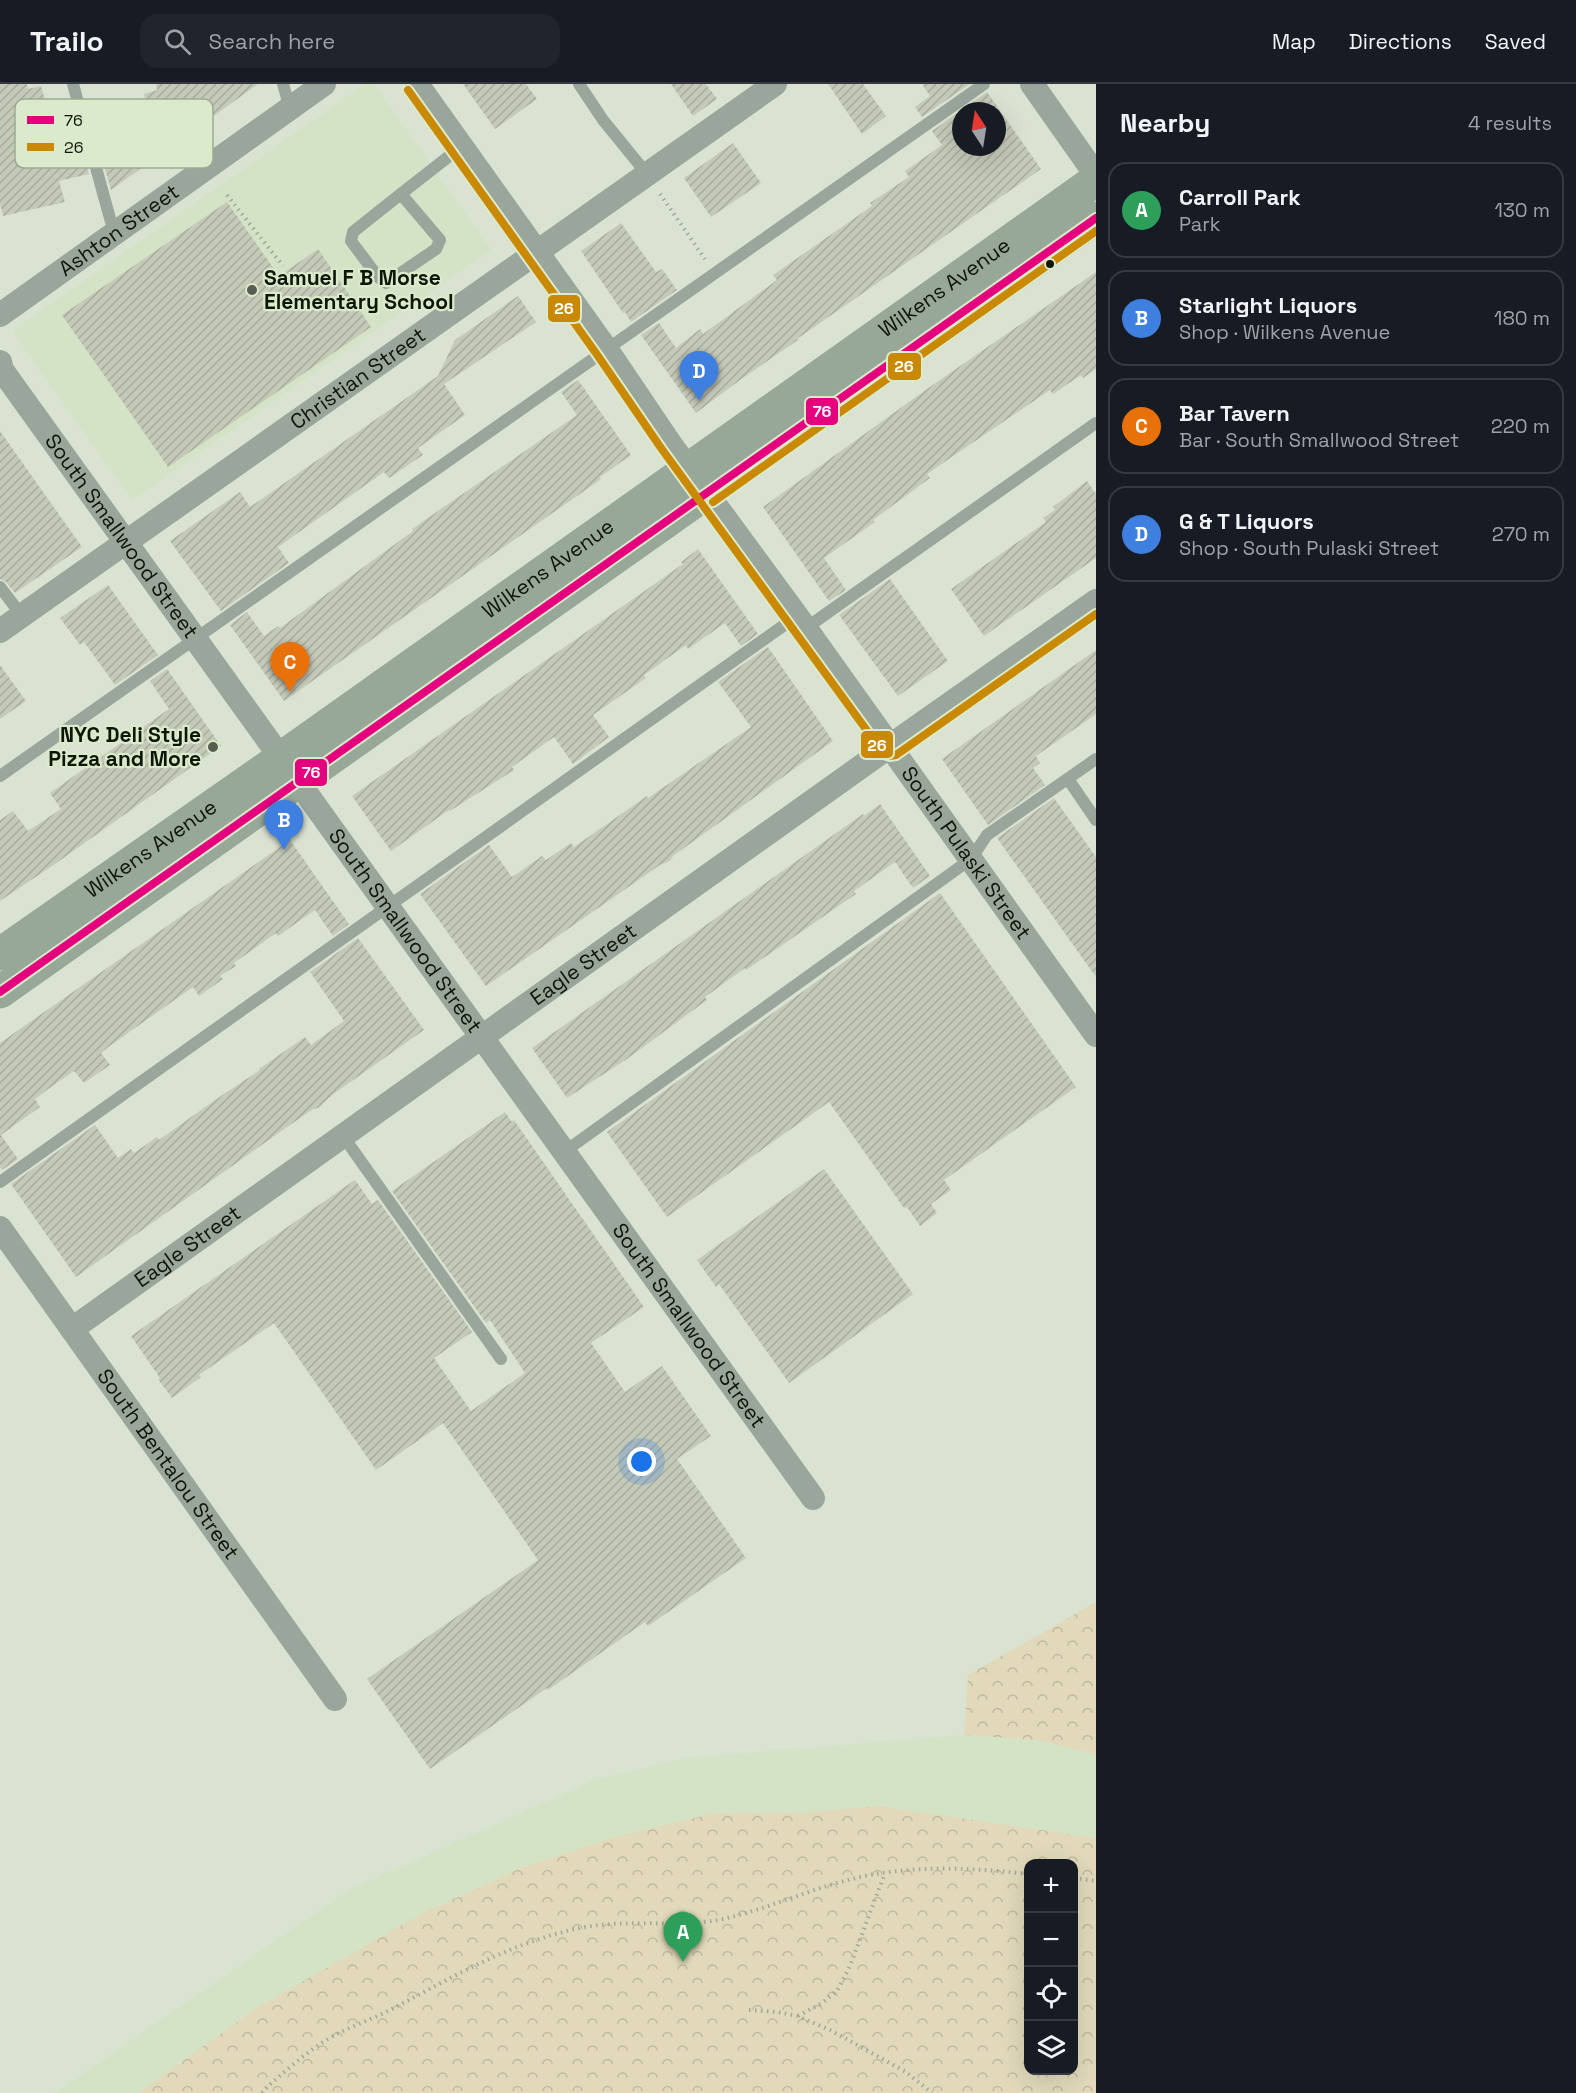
<!DOCTYPE html>
<meta charset="utf-8">
<style>
body{margin:0;font-family:"Space Grotesk",sans-serif;background:#20242c;color:#f1f3f6}
.controls{position:absolute;right:18px;bottom:18px;display:grid;overflow:hidden;border-radius:12px;box-shadow:0 6px 24px #0002}
.controls button{width:54px;height:54px;display:grid;place-items:center;padding:0;border:0;border-bottom:2px solid #363941;background:#171b24;color:#f1f3f6;font:30px sans-serif}
.compass{position:absolute;left:952px;top:18px;width:54px;height:54px;border-radius:50%;background:#171b24;box-shadow:0 6px 24px #0002;rotate:348deg}
.you{position:absolute;left:642px;top:1378px;width:21px;height:21px;margin:-15px;border:4px solid #fff;border-radius:50%;background:#1a73e8;box-shadow:0 0 0 9px #1a73e833}
.badge{display:grid;place-items:center;width:39px;height:39px;border-radius:50%;background:#acb0ab;color:#fff;font-size:20px;font-weight:700}
.pin{position:absolute;translate:-50% -50px;filter:drop-shadow(0 2px 3px #0008)}
.pin::after{content:'';position:absolute;top:32px;width:21px;height:18px;background:inherit;clip-path:polygon(0 0,100% 0,50% 100%)}
.list{margin:0;padding:0;list-style:none}
h2{display:flex;justify-content:space-between;align-items:center;height:78px;margin:0;padding:0 24px;font-size:26px}
h2 small{font-size:20px;font-weight:400;color:#9ea1a6}
.list li{display:grid;grid-template-columns:39px 1fr auto;gap:18px;align-items:center;box-sizing:border-box;height:96px;margin:0 12px 12px;padding:0 12px;border:2px solid #363941;border-radius:18px}
.list b{display:block;font-size:22px;white-space:nowrap}
.list p{margin:0;font-size:20px;white-space:nowrap;color:#9ea1a6}
.list em{font-size:20px;font-style:normal;color:#9ea1a6}
.icon{flex:none;width:33px;height:33px;fill:none;stroke:currentColor;stroke-width:2;stroke-linecap:round;stroke-linejoin:round}
.map{position:relative;flex:none;width:1096px;height:2009px;overflow:hidden}
header{display:flex;align-items:center;gap:36px;box-sizing:border-box;height:84px;padding:0 30px;background:#171b24;border-bottom:2px solid #363941}
header strong{font-size:28px}
nav{display:flex;gap:33px;margin-inline-start:auto;font-size:21px}
.search{width:420px;height:54px;background:#20242c;display:flex;align-items:center;gap:15px;box-sizing:border-box;padding:0 21px;border-radius:18px;color:#9ea1a6;font-size:22px}
main{display:flex}
aside{flex:1;background:#171b24}
.map>svg:first-child{display:block}
</style>
<header>
<strong>Trailo</strong>
<div class="search"><svg class="icon" aria-label="search" viewBox="0 0 24 24"><circle cx="10" cy="10" r="6"/><path d="M15 15l6 6"/></svg>Search here</div>
<nav><a>Map</a><a>Directions</a><a>Saved</a></nav>
</header>
<main>
<div class="map">
<svg width="1096" height="2009" viewBox="0 0 1096 2009">
<defs>
<pattern id="park-crowns" width="20" height="18" patternUnits="userSpaceOnUse" patternTransform="scale(1.5)"><rect width="20" height="18" fill="#e1d9ba"/><path d="M2 6a3 3 0 1 1 6 0M12 15a3 3 0 1 1 6 0" fill="none" stroke="#c0b99f"/></pattern>
<pattern id="building-hatch" width="6" height="6" patternUnits="userSpaceOnUse" patternTransform="scale(1.5)"><rect width="6" height="6" fill="#c5c9b8"/><path d="M-1 1l2-2M0 6l6-6M5 7l2-2" fill="none" stroke="#a8ac9d"/></pattern>
</defs>
<rect width="100%" height="100%" fill="#dae3d2"/>
<!-- built -->
<path fill="#d4e2c6" d="M365,0H374L491,166L132,416L12,247Z
M964,1651L1038,1656L1096,1670V1754L879,1722L797,1729H715L615,1753L521,1784L421,1830L253,1926L139,2009H55L349,1806L595,1696L687,1674Z"/>
<!-- park -->
<path fill="url(#park-crowns)" fill-rule="evenodd" d="M1096,1518V1670L1038,1656L964,1651L968,1591Z
M879,1722L1096,1754V2009H139L253,1926L421,1830L521,1784L615,1753L715,1729H797ZM1028,1780H1074V1986H1028Z"/>
<!-- building -->
<path fill="url(#building-hatch)" fill-rule="evenodd" d="M0,0H27L28,5L41,2L55,52L77,46L89,90L59,97L65,118L3,132L0,119Z
M156,0H258L111,106L93,42L121,34L118,21L145,14L144,10L157,6Z
M463,0H526L537,15L495,45Z
M671,0H706L717,15L693,32Z
M828,0H863L886,32L862,50Z
M922,0H970L922,33L915,23L930,12Z
M987,8L1041,85L797,255L798,256L740,296L696,329L641,251L659,239L676,264L700,245L703,250L777,196L773,191L872,122L870,119L909,93L905,87L942,61L932,47ZM961,27H997V63H961Z
M733,59L761,99L711,133L684,94Z
M227,118L279,192L318,165L371,243L168,383L62,231Z
M621,139L656,188L662,185L677,206L631,238L625,228L623,229L581,167Z
M1096,188V285L1083,294L1081,291L1053,310L1050,306L927,390L930,394L873,436L875,438L824,474L846,506L829,517L763,423L927,305Z
M518,212L536,238L444,300L465,331L418,364L423,371L389,394L384,388L278,463L289,479L221,527L170,457L240,408L250,423L438,292L455,256Z
M578,296L631,371L600,393L601,395L587,405L284,617L230,541L247,528L264,552L278,542L280,544L413,447L412,445L577,331L561,308Z
M0,347L82,463L15,509L6,498L0,495Z
M1087,397L1096,410V474L984,552L951,505L1046,438L1043,434L1055,426L1053,423Z
M698,465L758,550L741,562L725,539L688,565L686,561L644,591L646,594L593,631L609,653L573,680L554,653L512,683L514,686L450,727L449,726L391,767L352,712L683,480L681,478Z
M890,495L948,577L898,612L839,531Z
M108,501L158,571L115,601L84,558L80,561L60,534Z
M768,563L833,657L673,772L670,777L660,781L486,902L420,810L489,761L512,793L542,772L546,776L571,759L574,763L647,712L648,714L751,643L718,598Z
M1096,566V630L1036,672L1040,679L1033,684L1045,701L988,741L942,675Z
M0,581L26,617L0,635Z
M167,585L221,662L55,780L0,817V736L13,727L28,747L61,725L50,709L169,625L150,597Z
M1054,714L1096,773V893L997,754Z
M880,720L930,792L913,804L895,778L854,807L856,810L746,886L745,884L705,913L707,916L627,975L567,1014L532,964L863,730L864,732Z
M290,756L349,840L333,852L315,826L278,852L276,849L234,879L236,882L220,892L223,895L199,912L193,903L111,961L101,969L110,981L84,999L74,987L51,1003L35,1015L40,1023L1,1051L18,1075L2,1086L0,1083V959Z
M940,809L1076,1003L944,1096L951,1106L931,1120L937,1129L920,1142L907,1123L904,1124L829,1018L667,1133L607,1048Z
M358,854L424,946L332,1011L318,1024L313,1025L280,1048L76,1193L11,1100L95,1041L118,1074L131,1065L134,1069L157,1053L159,1056L215,1016L260,986L259,985L305,953L311,961L344,937L310,888Z
M505,1028L512,1038L514,1036L644,1223L591,1259L625,1308L662,1282L711,1352L677,1375L746,1474L648,1542L645,1538L548,1606L547,1604L430,1685L367,1595L538,1476L443,1339L376,1386L274,1239L199,1291L201,1293L172,1314L158,1295L160,1294L131,1252L355,1096L372,1120L378,1116L472,1248L434,1274L471,1327L525,1289L490,1236L486,1239L392,1107Z
M824,1085L913,1210L789,1299L719,1200L716,1203L697,1176Z"/>
<g fill="none" stroke-linecap="round" stroke-linejoin="round">
<!-- path -->
<path stroke="#9ea89d" stroke-width="4" stroke-dasharray="1.5 4.5" stroke-linecap="butt" d="M660,110L705,175
M227,111L283,182
M1074,1794L1096,1797
M749,1926L777,1928L797,1932L830,1946L906,1988L932,2009
M798,1932L822,1919L837,1907L850,1882L885,1789
M262,2009L268,2002C286,1987 305,1969 325,1957C345,1944 369,1937 390,1926C455,1892 518,1854 591,1842C631,1836 678,1843 718,1836C768,1826 815,1802 865,1792C919,1781 975,1784 1028,1790"/>
<!-- lane -->
<path stroke="#9aa69b" stroke-width="12" d="M73,0L114,149
M283,0L290,25
M579,0L603,36L647,90
M401,110L440,156L436,165L386,199L378,193L351,157L353,148C389,119 425,91 462,62
M0,503L22,532
M806,544L1096,339
M0,692L984,0
M1068,695L1096,736
M343,1052L501,1275
M564,1068L971,775L987,751L1096,675
M0,1098L797,532"/>
<!-- street -->
<g stroke="#9aa69b" stroke-width="24">
<path id="s1" d="M417,0L607,266L669,358L797,532L1096,951"/>
<path d="M1032,0L1096,91"/>
<path id="s2" d="M0,231L324,0"/>
<path id="s3" d="M0,278L2,286L813,1414"/>
<path id="s4" d="M0,547L775,0"/>
<path id="s5" d="M0,1144L335,1615"/>
<path id="s6" d="M72,1245L890,662L1096,517"/>
</g>
<!-- primary -->
<g stroke="#97a798" stroke-width="33">
<path id="s7" d="M0,870L281,674L1096,96"/>
<path d="M0,908L1096,134"/>
</g>
<defs>
<path id="bus-1" d="M0,908L1096,134"/>
<path id="bus-2" d="M408,6L598,272L661,364L884,670L890,672L896,671L1096,530
M713,418L1096,147"/>
</defs>
<!-- bus-1 casing -->
<use href="#bus-1" stroke="#daeacb" stroke-width="12"/>
<!-- bus-2 casing -->
<use href="#bus-2" stroke="#daeacb" stroke-width="12"/>
<!-- bus-1 -->
<use href="#bus-1" stroke="#e5007d" stroke-width="8"/>
<!-- bus-2 -->
<use href="#bus-2" stroke="#c98902" stroke-width="8"/>
</g>
<!-- markers -->
<circle fill="#10150a" stroke="#daeacb" stroke-width="2" cx="1050" cy="180" r="5"/>
<g fill="#575d50" stroke="#daeacb" stroke-width="2">
<circle cx="252" cy="206" r="6"/>
<circle cx="213" cy="663" r="6"/>
</g>
<g text-anchor="middle" stroke-width="4.5" stroke-linejoin="round" paint-order="stroke">
<!-- street labels -->
<g font-size="21" fill="#10150a" stroke="#daeacb">
<text dy="7" stroke="none"><textPath href="#s2" startOffset="146">Ashton Street</textPath></text>
<text dy="7" stroke="none"><textPath href="#s7" startOffset="1156">Wilkens Avenue</textPath></text>
<text dy="7" stroke="none"><textPath href="#s4" startOffset="438">Christian Street</textPath></text>
<text dy="7" stroke="none"><textPath href="#s3" startOffset="213">South Smallwood Street</textPath></text>
<text dy="7" stroke="none"><textPath href="#s7" startOffset="670">Wilkens Avenue</textPath></text>
<text dy="7" stroke="none"><textPath href="#s7" startOffset="184">Wilkens Avenue</textPath></text>
<text dy="7" stroke="none"><textPath href="#s1" startOffset="945">South Pulaski Street</textPath></text>
<text dy="7" stroke="none"><textPath href="#s3" startOffset="699">South Smallwood Street</textPath></text>
<text dy="7" stroke="none"><textPath href="#s6" startOffset="628">Eagle Street</textPath></text>
<text dy="7" stroke="none"><textPath href="#s6" startOffset="142">Eagle Street</textPath></text>
<text dy="7" stroke="none"><textPath href="#s3" startOffset="1185">South Smallwood Street</textPath></text>
<text dy="7" stroke="none"><textPath href="#s5" startOffset="290">South Bentalou Street</textPath></text>
</g>
<!-- poi labels -->
<g font-size="21" font-weight="bold" fill="#10150a" stroke="#daeacb" text-anchor="start">
<text x="264" y="201">Samuel F B Morse<tspan x="264" dy="24">Elementary School</tspan></text>
<text x="201" y="658" text-anchor="end">NYC Deli Style<tspan x="201" dy="24">Pizza and More</tspan></text>
</g>
</g>
<!-- legend -->
<rect x="15" y="15" width="198" height="69" rx="9" fill="#daeacb" stroke="#9daa91" stroke-width="1.5"/>
<rect x="27" y="32" width="27" height="8" fill="#e5007d"/>
<rect x="27" y="59" width="27" height="8" fill="#c98902"/>
<g font-size="16" fill="#10150a">
<text x="64" y="42">76</text>
<text x="64" y="69">26</text>
</g>
<g stroke="#daeacb" stroke-width="2">
<rect x="547" y="210" width="34" height="29" rx="6" fill="#c98902"/>
<rect x="887" y="268" width="35" height="29" rx="6" fill="#c98902"/>
<rect x="805" y="313" width="34" height="29" rx="6" fill="#e5007d"/>
<rect x="860" y="646" width="34" height="29" rx="6" fill="#c98902"/>
<rect x="294" y="674" width="34" height="29" rx="6" fill="#e5007d"/>
</g>
<g font-size="16" text-anchor="middle" font-weight="bold" fill="#fff">
<text x="564" y="230">26</text>
<text x="904" y="288">26</text>
<text x="822" y="333">76</text>
<text x="877" y="667">26</text>
<text x="311" y="694">76</text>
</g>
</svg>
<div class="controls">
<button>+</button>
<button>−</button>
<button><svg class="icon" aria-label="locate" viewBox="0 0 24 24"><circle cx="12" cy="12" r="6"/><path d="M12 2v4M12 18v4M2 12h4M18 12h4"/></svg></button>
<button><svg class="icon" aria-label="layers" viewBox="0 0 24 24"><path d="M12 4l9 5-9 5-9-5zM3 14l9 5 9-5"/></svg></button>
</div>
<svg class="compass" viewBox="-18 -18 36 36"><path d="M0-13l5 13h-10z" fill="#e53935"/><path d="M0 13l5-13h-10z" fill="#9ea1a6"/></svg>
<div class="you"></div>
<div class="pin badge" style="left:683px;top:1878px;background:#2e9e5b">A</div>
<div class="pin badge" style="left:284px;top:766px;background:#3f7fe0">B</div>
<div class="pin badge" style="left:290px;top:608px;background:#e8710a">C</div>
<div class="pin badge" style="left:699px;top:317px;background:#3f7fe0">D</div>
</div>
<aside>
<h2>Nearby<small>4 results</small></h2>
<ul class="list">
<li><span class="badge" style="background:#2e9e5b">A</span><div><b>Carroll Park</b><p>Park</p></div><em>130 m</em></li>
<li><span class="badge" style="background:#3f7fe0">B</span><div><b>Starlight Liquors</b><p>Shop · Wilkens Avenue</p></div><em>180 m</em></li>
<li><span class="badge" style="background:#e8710a">C</span><div><b>Bar Tavern</b><p>Bar · South Smallwood Street</p></div><em>220 m</em></li>
<li><span class="badge" style="background:#3f7fe0">D</span><div><b>G &amp; T Liquors</b><p>Shop · South Pulaski Street</p></div><em>270 m</em></li>
</ul>
</aside>
</main>
